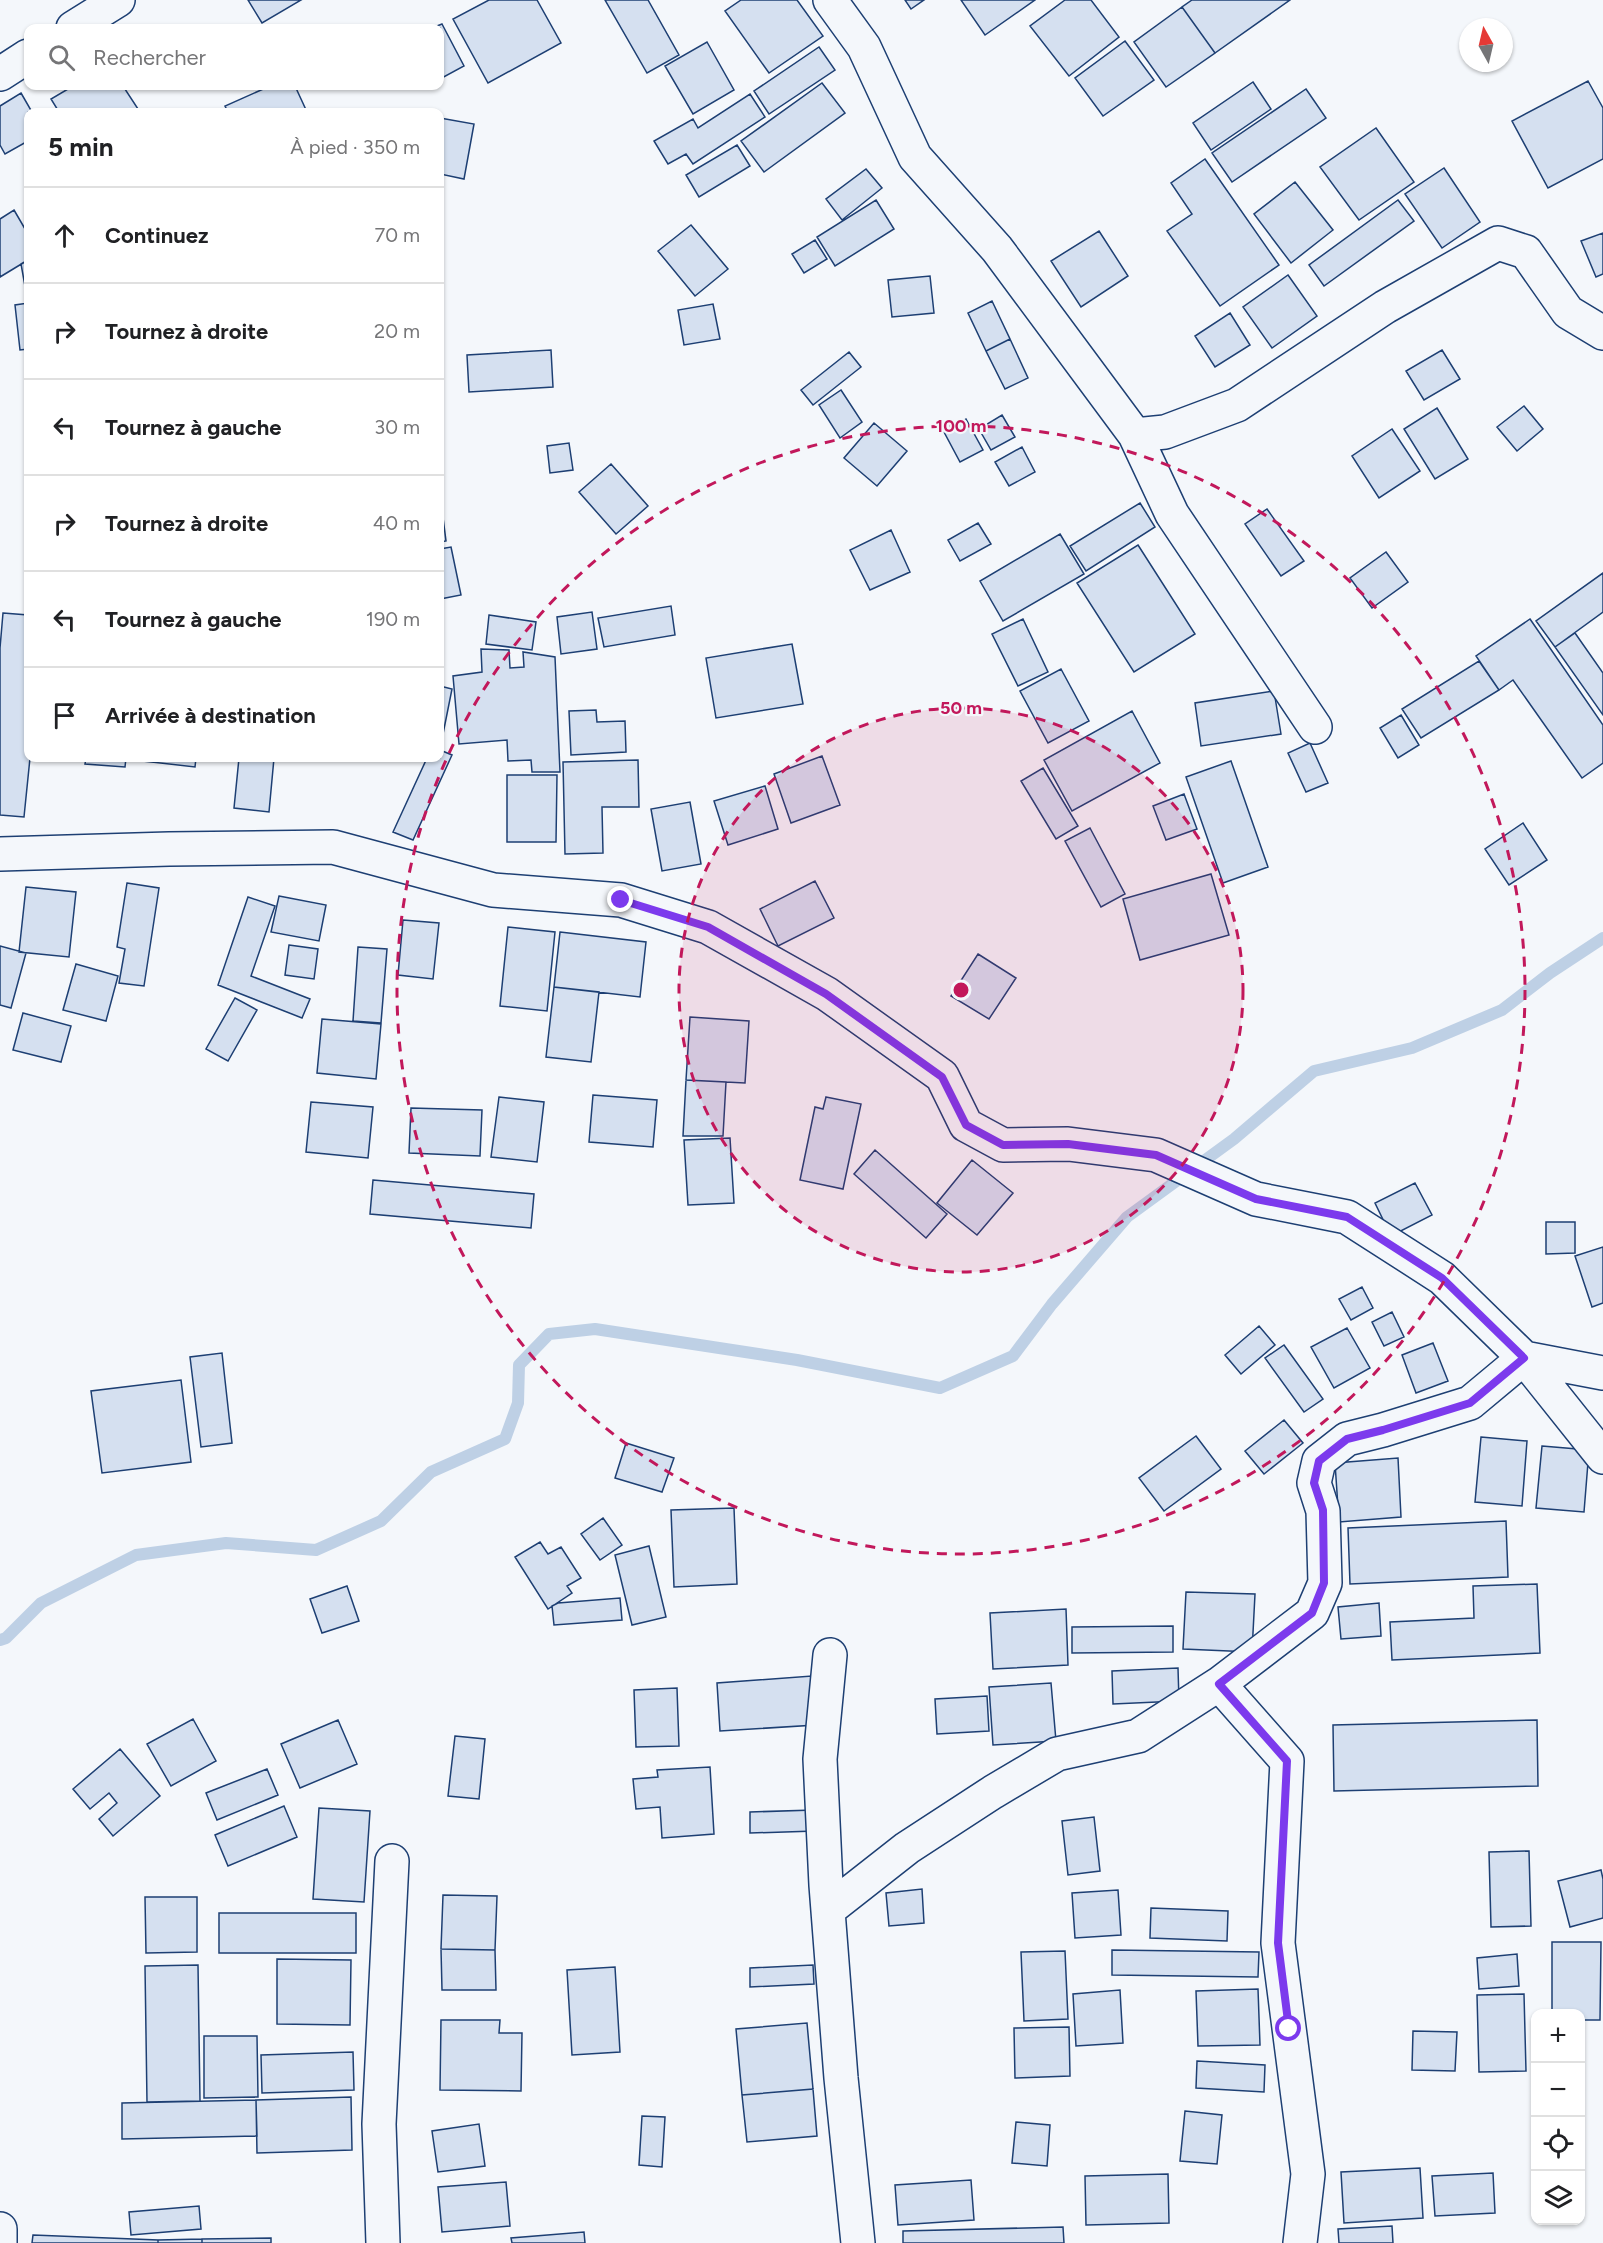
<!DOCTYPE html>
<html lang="fr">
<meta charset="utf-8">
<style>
body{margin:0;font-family:Figtree,sans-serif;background:#f2f2f2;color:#202124}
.controls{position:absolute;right:18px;bottom:18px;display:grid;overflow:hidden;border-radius:12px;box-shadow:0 2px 4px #0004}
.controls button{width:54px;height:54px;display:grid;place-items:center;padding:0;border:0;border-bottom:2px solid #e0e0e0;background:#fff;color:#202124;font:30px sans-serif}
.compass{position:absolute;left:1459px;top:18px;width:54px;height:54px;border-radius:50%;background:#fff;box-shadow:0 2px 4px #0004;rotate:352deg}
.stop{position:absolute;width:18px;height:18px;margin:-14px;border:4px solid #7c3aed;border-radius:50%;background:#fff}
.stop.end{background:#7c3aed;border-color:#fff;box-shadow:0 2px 6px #0008}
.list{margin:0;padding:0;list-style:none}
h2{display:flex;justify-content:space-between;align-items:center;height:78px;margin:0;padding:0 24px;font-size:26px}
h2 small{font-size:20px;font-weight:400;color:#757577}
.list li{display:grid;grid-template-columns:39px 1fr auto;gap:18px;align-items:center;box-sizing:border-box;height:96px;padding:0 24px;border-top:2px solid #e0e0e0}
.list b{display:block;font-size:22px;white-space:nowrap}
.list em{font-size:20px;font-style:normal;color:#757577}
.icon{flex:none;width:33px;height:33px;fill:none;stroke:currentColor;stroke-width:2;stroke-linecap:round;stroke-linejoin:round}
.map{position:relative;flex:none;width:1603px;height:2243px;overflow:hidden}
.search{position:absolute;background:#fff;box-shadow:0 2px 4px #0004;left:24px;top:24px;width:420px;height:66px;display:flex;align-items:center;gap:15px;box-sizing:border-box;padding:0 21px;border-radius:12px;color:#757577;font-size:22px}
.panel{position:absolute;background:#fff;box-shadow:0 2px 4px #0004;left:24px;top:108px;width:420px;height:654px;border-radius:12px}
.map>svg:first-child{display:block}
</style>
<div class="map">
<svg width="1603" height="2243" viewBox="0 0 1603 2243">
<rect width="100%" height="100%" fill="#f4f7fb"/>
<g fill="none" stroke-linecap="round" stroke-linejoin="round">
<!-- stream -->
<path stroke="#bed0e5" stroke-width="12" d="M0,1640L6,1638L41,1603L136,1555L226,1543L316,1550L381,1521L431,1472L505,1439L518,1403L519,1365L549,1334L595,1329L797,1360L940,1388L1013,1356L1052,1304L1127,1217L1234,1139L1314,1071L1412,1048L1502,1010L1550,973L1603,938"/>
</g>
<!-- building -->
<path fill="#d5e0f0" stroke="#1d3f73" stroke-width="1.5" d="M248,0H301L262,23Z
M489,0H537L561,43L488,83L453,19Z
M605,0H648L679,55L647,73Z
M741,0H797L823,36L769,73L725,11Z
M905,0H924L911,9Z
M961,0H1035L985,35Z
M1065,0H1091L1119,37L1069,76L1030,26Z
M1192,0H1290L1215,53L1182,7Z
M1182,7L1215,53L1166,87L1134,42Z
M442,24L464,66L440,79V28H432Z
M1125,41L1154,80L1103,116L1075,78Z
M707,42L734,90L693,114L665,66Z
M819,47L835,70L769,114L754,91Z
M1588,81L1603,108V159L1548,188L1512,121Z
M1253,82L1271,109L1211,150L1193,123Z
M822,83L845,113L764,172L741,141Z
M73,86H123L140,112H59L51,99Z
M270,86H295L307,112H228L225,106Z
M1306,89L1326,118L1232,182L1212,153Z
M21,93L32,112H28V141L5,154L0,145V106Z
M750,94L765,117L693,164L686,154L668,164L654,141L693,119L698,128Z
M440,118L474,124L464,179L440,174Z
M1376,128L1414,182L1359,220L1320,167Z
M737,145L750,166L699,197L686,175Z
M1205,159L1279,265L1220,306L1167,231L1192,214L1171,183Z
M1444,168L1480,222L1442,248L1405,194Z
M866,169L882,188L842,220L826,199Z
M1295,182L1333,230L1291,263L1254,214Z
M876,200L894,229L835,266L817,237Z
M1398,200L1414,221L1324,286L1309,265Z
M14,210L28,234V260L0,277V219Z
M691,225L728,269L695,296L658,251Z
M1099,231L1128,276L1081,307L1051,261Z
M1603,233V274L1596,277L1581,241Z
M815,240L827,259L804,273L792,254Z
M28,260V303L21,264Z
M1288,275L1317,316L1272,348L1243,307Z
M930,276L934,313L892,317L888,280Z
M992,301L1010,339L986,351L968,313Z
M28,303V349L20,350L15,305Z
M713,304L720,339L684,345L678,310Z
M1230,313L1250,345L1215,367L1195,336Z
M1010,339L1028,378L1005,389L986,351Z
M551,350L553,387L469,392L467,355Z
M1442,350L1460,379L1424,400L1406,371Z
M849,352L861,367L813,405L801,390Z
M841,390L862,422L840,438L819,405Z
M1524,406L1543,429L1517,451L1497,427Z
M1437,408L1468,459L1435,479L1404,429Z
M1002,415L1015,437L991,450L979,429Z
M966,419L983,450L960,462L944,432Z
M874,423L907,451L877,486L844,458Z
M1392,429L1420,471L1379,498L1352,456Z
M569,443L573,470L550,473L547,446Z
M1022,447L1035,472L1009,486L995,462Z
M611,464L648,506L616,534L579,492Z
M440,494L446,541L440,542Z
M1140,503L1155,527L1086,571L1070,546Z
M1267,509L1304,561L1281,576L1245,524Z
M978,523L991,544L960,561L948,540Z
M891,530L910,572L870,590L850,550Z
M1060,534L1084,574L1003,621L980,581Z
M1138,545L1195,634L1134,672L1077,583Z
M451,547L461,595L440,599V549Z
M1386,552L1408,582L1372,608L1350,578Z
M1603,573V612L1555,647L1536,621Z
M671,606L675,635L604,647L598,618Z
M592,612L597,649L561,654L557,617Z
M3,613L28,615L30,758L24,817L0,815V648Z
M489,615L536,622L532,650L486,644Z
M1023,619L1048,672L1018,686L992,634Z
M1530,619L1603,725V763L1582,778L1513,680L1499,690L1476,656Z
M1575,633L1603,673V715L1555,647Z
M792,644L803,704L716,718L706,658Z
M481,649L509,650L510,668L524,667L523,652L555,657L560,772H532L531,760L508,761L507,740L459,744L453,676L482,672Z
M1479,661L1499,690L1421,738L1402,709Z
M1061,669L1089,721L1048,743L1020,691Z
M440,686L452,689L441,744L440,743Z
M1274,691L1281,734L1201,746L1195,703Z
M596,710L597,722L625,721L626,752L571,755L569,711Z
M1132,711L1160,763L1072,811L1044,760Z
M1401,715L1419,745L1398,758L1380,728Z
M1310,743L1328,783L1306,792L1288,753Z
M440,750L452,755L413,840L393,832L427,758H440Z
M822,756L840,805L791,823L774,774Z
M86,758H126L125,767L85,764Z
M144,758H196L195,767L143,761Z
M239,758H274L269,812L234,808Z
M638,760L639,807H602L603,853L565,854L563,762Z
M1231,761L1268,867L1223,883L1186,777Z
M1043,768L1078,826L1056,839L1021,781Z
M507,775H557L556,842H507Z
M765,786L778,829L728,845L714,801Z
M1184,794L1197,829L1166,840L1153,806Z
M690,802L701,864L662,871L651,809Z
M1523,823L1547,860L1509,885L1485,849Z
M1090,828L1125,894L1101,907L1065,841Z
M1211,874L1229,935L1140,960L1123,899Z
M815,881L834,918L778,946L760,909Z
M127,883L159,888L144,986L119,983L125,949L117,947Z
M26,887L76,892L69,957L19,952Z
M279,896L326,905L319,941L271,932Z
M248,897L275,906L251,976L310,999L302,1018L218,985Z
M403,920L439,923L433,979L398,975Z
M508,927L555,932L547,1011L500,1006Z
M560,932L646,942L640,997L554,987Z
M289,945L318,949L314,979L285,975Z
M0,946L26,953L11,1008L0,1005Z
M358,947L387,949L381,1023L353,1021Z
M978,954L1016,978L989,1019L951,996Z
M76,964L118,976L106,1021L63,1010Z
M554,987L599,992L591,1062L546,1057Z
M235,998L257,1010L228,1061L206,1049Z
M23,1013L71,1026L61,1062L13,1050Z
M690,1017L749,1021L745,1083L686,1080Z
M322,1019L381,1024L376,1079L317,1073Z
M686,1080L726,1082L723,1136H683Z
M593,1095L657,1100L653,1147L589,1142Z
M499,1097L544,1102L537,1162L491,1157Z
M826,1097L861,1104L843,1189L800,1180L815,1107L823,1109Z
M311,1102L373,1107L368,1158L306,1152Z
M411,1108L482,1110L480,1156L409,1153Z
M730,1138L734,1203L688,1205L684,1140Z
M875,1150L947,1214L926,1238L854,1174Z
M972,1160L1013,1193L977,1235L937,1203Z
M373,1180L534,1194L531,1228L370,1214Z
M1415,1183L1432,1215L1391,1236L1375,1203Z
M1546,1222H1575V1253L1546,1254Z
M1603,1247V1303L1592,1307L1575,1256Z
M1362,1287L1373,1308L1351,1320L1339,1299Z
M1392,1312L1404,1337L1384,1346L1372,1322Z
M1259,1326L1275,1345L1241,1374L1225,1355Z
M1347,1328L1370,1368L1334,1388L1311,1347Z
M1433,1343L1448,1381L1416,1393L1402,1355Z
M1284,1345L1323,1399L1304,1412L1265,1358Z
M222,1353L232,1443L201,1447L190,1357Z
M181,1380L191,1462L102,1473L91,1391Z
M1284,1420L1303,1443L1264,1474L1245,1451Z
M1196,1436L1221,1469L1164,1511L1139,1478Z
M1481,1437L1527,1441L1522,1506L1475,1502Z
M626,1443L674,1458L662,1492L615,1478Z
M1542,1446L1589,1450L1584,1512L1536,1508Z
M1398,1458L1401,1517L1339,1522L1335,1463Z
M734,1508L737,1584L674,1587L671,1510Z
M603,1518L622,1545L600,1560L581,1534Z
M1506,1521L1508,1577L1350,1584L1348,1528Z
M540,1542L548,1554L561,1547L581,1578L567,1586L572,1593L548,1609L515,1557Z
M649,1546L666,1617L632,1625L615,1555Z
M1537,1584L1540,1653L1392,1660L1390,1622L1474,1618L1473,1586Z
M347,1586L359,1621L322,1633L310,1599Z
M1186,1592L1255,1594L1252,1652L1183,1649Z
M620,1598L622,1620L554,1625L552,1606L558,1603Z
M1379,1603L1381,1636L1341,1639L1338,1607Z
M1066,1609L1068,1665L993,1669L990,1613Z
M1173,1626V1652L1072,1653V1627Z
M1178,1668L1179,1701L1113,1704L1112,1671Z
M812,1676L816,1725L720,1731L717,1683Z
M1051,1683L1056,1741L993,1745L989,1687Z
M677,1688L679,1746L636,1747L634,1690Z
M987,1696L989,1731L937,1734L935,1699Z
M193,1719L216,1761L171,1786L147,1744Z
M338,1720L357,1764L300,1788L281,1744Z
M1537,1720L1538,1786L1334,1791L1333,1725Z
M455,1736L485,1739L479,1799L448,1796Z
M120,1749L160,1796L113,1836L99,1819L117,1803L109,1793L90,1809L73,1789Z
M710,1767L714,1834L662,1838L660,1807L636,1809L633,1779L658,1777L657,1770Z
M267,1769L278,1795L217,1820L206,1793Z
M284,1806L297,1837L228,1866L215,1835Z
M319,1808L370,1811L364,1902L313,1899Z
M814,1810L815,1831L750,1833V1812Z
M1094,1817L1100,1871L1068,1875L1062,1821Z
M1529,1851L1531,1926L1491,1927L1489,1852Z
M1601,1870L1603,1879V1918L1570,1927L1558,1881Z
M922,1889L924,1923L889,1926L886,1893Z
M1118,1890L1121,1935L1075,1938L1072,1893Z
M443,1895L497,1896L495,1950L441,1949Z
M145,1897H197V1952L146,1953Z
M1151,1908L1228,1911L1227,1941L1150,1938Z
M219,1913H356V1953H219Z
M1552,1942H1601L1600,2020H1580V2014H1552Z
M441,1949L495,1950L496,1990H442Z
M1112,1950L1259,1952L1258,1977L1112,1975Z
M1065,1951L1068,2019L1024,2021L1021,1952Z
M1517,1954L1519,1986L1479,1989L1477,1958Z
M277,1959L351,1960L350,2025L277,2024Z
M198,1965L200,2101L147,2102L145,1966Z
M813,1965L814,1984L750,1987V1968Z
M615,1967L620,2052L572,2055L567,1970Z
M1258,1989L1260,2045L1198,2046L1196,1991Z
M1120,1990L1123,2043L1076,2046L1073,1994Z
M1524,1994L1526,2071L1479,2072L1477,1995Z
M441,2020H500L499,2033H522L521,2091L440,2090Z
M807,2023L813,2089L742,2095L736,2029Z
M1069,2027L1070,2076L1015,2078L1014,2028Z
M1413,2031L1457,2032L1455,2071L1412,2070Z
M204,2036H257L258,2097L204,2098Z
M353,2052L354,2090L262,2093L261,2055Z
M1197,2061L1265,2065L1264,2092L1196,2088Z
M813,2089L817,2136L747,2142L742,2095Z
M351,2097L352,2150L257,2153L256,2100Z
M256,2100L257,2136L122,2139V2103Z
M1185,2111L1222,2115L1217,2164L1180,2161Z
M642,2116L665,2117L662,2167L639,2165Z
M1016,2122L1050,2125L1047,2166L1012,2163Z
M479,2124L485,2166L438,2172L432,2131Z
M1420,2168L1423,2218L1344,2223L1341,2172Z
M1493,2173L1495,2213L1435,2216L1432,2176Z
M1168,2174L1169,2223L1086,2225L1085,2176Z
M971,2180L974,2220L898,2225L895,2185Z
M506,2182L510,2226L442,2232L438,2187Z
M199,2206L201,2229L131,2235L129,2212Z
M1392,2226L1393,2243H1339L1338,2229Z
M1063,2227L1064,2243H903V2231Z
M584,2232L585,2243H512L511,2238Z
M33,2235L158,2240V2243H32Z
M271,2238V2243H202V2239Z
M202,2239V2243H158V2240Z"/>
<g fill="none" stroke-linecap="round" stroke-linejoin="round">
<defs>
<path id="minor" d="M830,0L864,47L915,157L997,249L1135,435L1165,432L1237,405L1385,307L1498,243L1526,252L1568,312L1603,333
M73,28L118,0
M0,74L28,56
M1135,435L1172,514L1315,727
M0,854L169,849L333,847L493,890L621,900L708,927L827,994L942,1076L966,1125L1003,1145L1068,1144L1156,1155L1256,1199L1347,1217L1442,1278L1524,1358L1603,1373
M830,1655L820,1759L826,1885L841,2078L858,2243
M1219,1684L1287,1761L1278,1943L1308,2174L1300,2243
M828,1910L907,1848L993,1792L1057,1754L1138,1736L1219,1684L1312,1613L1325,1583L1323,1511L1314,1483L1319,1461L1347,1439L1383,1430L1470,1403L1524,1358L1603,1457
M0,2229V2243
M383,2243L379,2124L392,1861"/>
</defs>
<!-- minor casing -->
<use href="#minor" stroke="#1d3f73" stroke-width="36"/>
<!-- minor -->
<use href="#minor" stroke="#f4f7fb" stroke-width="33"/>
</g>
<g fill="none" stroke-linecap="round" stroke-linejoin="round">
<!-- route -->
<path stroke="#7c3aed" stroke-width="8" d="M621,900L708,927L826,994L942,1077L966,1125L1003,1145L1068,1144L1156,1155L1256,1199L1347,1217L1442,1278L1524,1358L1470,1403L1383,1430L1347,1439L1319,1461L1314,1483L1323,1510L1324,1583L1312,1613L1219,1684L1287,1761L1278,1943L1289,2029"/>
</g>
<!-- distance rings -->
<circle cx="961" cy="990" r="282" fill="#c2185b" fill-opacity=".12"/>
<g fill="none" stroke="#c2185b" stroke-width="3" stroke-dasharray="10 8">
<circle cx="961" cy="990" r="282"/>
<circle cx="961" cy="990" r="564"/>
</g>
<circle cx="961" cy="990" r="9" fill="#c2185b" stroke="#f4f7fb" stroke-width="3"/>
<g font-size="18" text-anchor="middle" font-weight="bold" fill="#c2185b" stroke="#f4f7fb" stroke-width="4.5" stroke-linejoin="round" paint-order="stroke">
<text x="961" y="432">100 m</text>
<text x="961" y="714">50 m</text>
</g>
</svg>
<div class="controls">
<button>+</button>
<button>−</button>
<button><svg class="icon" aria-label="locate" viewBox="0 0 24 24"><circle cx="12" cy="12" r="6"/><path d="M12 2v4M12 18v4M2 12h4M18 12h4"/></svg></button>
<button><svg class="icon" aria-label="layers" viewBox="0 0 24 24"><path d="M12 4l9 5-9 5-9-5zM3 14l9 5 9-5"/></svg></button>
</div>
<svg class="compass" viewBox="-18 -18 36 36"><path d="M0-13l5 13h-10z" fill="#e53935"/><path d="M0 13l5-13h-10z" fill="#757577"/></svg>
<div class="stop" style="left:1289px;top:2029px"></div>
<div class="stop end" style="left:621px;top:900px"></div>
<div class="search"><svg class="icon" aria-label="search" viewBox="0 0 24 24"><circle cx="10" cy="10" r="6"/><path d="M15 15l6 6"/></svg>Rechercher</div>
<section class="panel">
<h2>5 min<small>À pied · 350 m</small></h2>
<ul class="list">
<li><svg class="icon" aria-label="ahead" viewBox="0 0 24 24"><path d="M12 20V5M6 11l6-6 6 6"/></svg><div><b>Continuez</b></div><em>70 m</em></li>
<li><svg class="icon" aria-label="right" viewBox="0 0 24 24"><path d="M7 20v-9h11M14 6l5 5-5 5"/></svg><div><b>Tournez à droite</b></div><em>20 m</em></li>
<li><svg class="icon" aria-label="left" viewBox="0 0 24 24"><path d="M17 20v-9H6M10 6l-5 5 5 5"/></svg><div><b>Tournez à gauche</b></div><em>30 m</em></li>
<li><svg class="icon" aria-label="right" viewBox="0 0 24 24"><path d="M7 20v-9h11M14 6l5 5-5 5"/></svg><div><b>Tournez à droite</b></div><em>40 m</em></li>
<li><svg class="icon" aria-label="left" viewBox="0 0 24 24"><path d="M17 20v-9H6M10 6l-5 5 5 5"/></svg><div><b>Tournez à gauche</b></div><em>190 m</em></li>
<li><svg class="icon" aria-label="arrive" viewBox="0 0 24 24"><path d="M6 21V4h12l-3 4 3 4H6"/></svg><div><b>Arrivée à destination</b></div></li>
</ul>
</section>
</div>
